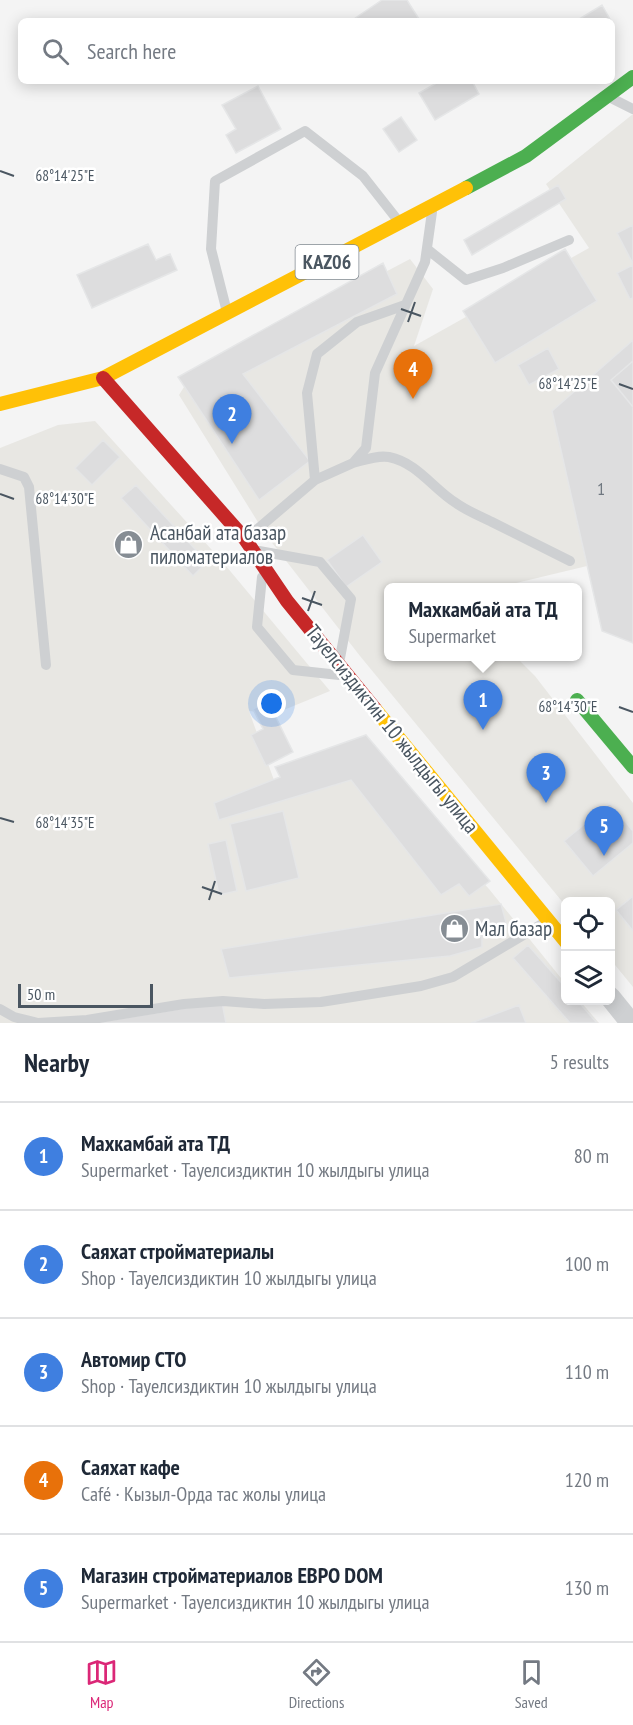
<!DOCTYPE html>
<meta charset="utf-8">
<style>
body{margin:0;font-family:"PT Sans Narrow",sans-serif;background:#f6f6f7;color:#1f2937}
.controls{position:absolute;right:18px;bottom:18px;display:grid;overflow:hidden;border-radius:9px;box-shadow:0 3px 15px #0003}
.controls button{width:54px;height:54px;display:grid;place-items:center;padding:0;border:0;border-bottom:2px solid #e0e1e3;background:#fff;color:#1f2937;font:30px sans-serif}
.scale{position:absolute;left:18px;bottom:15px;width:135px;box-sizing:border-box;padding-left:6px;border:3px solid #4a5661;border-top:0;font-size:16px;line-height:21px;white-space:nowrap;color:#4a5661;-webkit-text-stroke:4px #fff;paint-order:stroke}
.you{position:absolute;left:272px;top:704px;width:21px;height:21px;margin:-15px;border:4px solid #fff;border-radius:50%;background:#1a73e8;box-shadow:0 0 0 9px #1a73e833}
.badge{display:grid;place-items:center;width:39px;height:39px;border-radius:50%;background:#db2777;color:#fff;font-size:20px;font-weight:700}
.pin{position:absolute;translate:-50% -50px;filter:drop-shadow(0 2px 3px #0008)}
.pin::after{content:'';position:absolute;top:32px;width:21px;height:18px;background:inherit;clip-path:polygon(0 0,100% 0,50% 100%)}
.popup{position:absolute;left:384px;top:583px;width:198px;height:78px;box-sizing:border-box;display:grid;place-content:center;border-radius:9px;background:#fff;filter:drop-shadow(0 2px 4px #0005);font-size:20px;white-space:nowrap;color:#747a83}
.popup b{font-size:22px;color:#1f2937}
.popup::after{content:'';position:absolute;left:50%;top:100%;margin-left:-12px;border:12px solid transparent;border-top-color:#fff}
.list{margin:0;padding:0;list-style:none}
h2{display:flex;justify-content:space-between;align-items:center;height:78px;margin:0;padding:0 24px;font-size:26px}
h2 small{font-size:20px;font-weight:400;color:#747a83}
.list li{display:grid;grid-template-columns:39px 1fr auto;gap:18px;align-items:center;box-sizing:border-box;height:108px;padding:0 24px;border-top:2px solid #e0e1e3}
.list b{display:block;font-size:22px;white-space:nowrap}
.list p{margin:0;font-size:20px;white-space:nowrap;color:#747a83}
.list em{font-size:20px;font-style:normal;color:#747a83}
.icon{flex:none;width:33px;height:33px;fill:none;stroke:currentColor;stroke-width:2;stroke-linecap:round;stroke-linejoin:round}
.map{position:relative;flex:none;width:633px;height:1023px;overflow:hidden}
.search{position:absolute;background:#fff;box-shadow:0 3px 15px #0003;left:18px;right:18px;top:18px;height:66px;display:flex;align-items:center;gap:15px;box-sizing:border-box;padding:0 21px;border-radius:9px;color:#747a83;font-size:22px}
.sheet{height:618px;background:#fff}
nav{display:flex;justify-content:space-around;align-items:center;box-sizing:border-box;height:84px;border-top:2px solid #e0e1e3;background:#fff;font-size:16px;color:#747a83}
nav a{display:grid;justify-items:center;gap:3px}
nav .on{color:#db2777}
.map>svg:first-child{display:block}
</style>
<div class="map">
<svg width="633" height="1023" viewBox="0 0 633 1023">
<rect width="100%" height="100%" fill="#f4f4f4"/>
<!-- commercial -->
<path fill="#e8e7e3" d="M633,114V340L552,411L587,566L500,587L388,588V656L516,657L535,676L633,803V987L611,960L610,902H566L565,905L360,656L266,535L179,395L192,374L410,259L433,289L414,346L589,248L546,184Z
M95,421L221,560L330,691L274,714L249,711L275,783L357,743L489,889L565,983L566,1000L580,1001L599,1023H0V448L58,425Z"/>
<!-- building -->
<path fill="#ddddde" stroke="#e5e6e7" stroke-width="1.5" d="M382,0H407L419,19L416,21H351Z
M602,5L611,21H576Z
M440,81H472L479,94L435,120L419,93Z
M258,86L281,129L236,153L226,135L236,129L222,105Z
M401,117L417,140L399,152L383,129Z
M558,185L566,199L472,255L464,240Z
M633,225V264L617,233Z
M148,244L156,260L170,254L177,270L92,308L77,275Z
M565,249L597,301L495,363L463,311Z
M383,263L397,294L243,374L310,461L259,500L178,377Z
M633,265V298L630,299L617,273Z
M633,340V643L602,631L552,411Z
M548,348L559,369L529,385L518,365Z
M633,361V407L611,380Z
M103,440L120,457L92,485L75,468Z
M136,485L207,562L193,576L121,498Z
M363,535L382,562L346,587L327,560Z
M268,701L293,752L266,766L251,735L263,729L253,709Z
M366,735L490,881L469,896L459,884L441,895L351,780L219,820L214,803L280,777L275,767Z
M610,803L633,831V843L593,876L564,841Z
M283,811L299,878L246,891L230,824Z
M226,840L237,891L219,895L208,844Z
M633,896V931L616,910Z
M501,904L507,926L482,934V947L450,956L229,978L221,949Z
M528,945L566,988V1000H577L597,1023H570L513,958Z
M222,1002L226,1023H93Z
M519,1005L526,1023H471Z"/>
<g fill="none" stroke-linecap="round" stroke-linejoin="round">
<!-- lane -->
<path stroke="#ced0d2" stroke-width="10" d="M613,99L633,109
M427,249L466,280L503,268L569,240
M226,308L211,249L215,181L305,131L363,176L396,218
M353,463C365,460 377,455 389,457C418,463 433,489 456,503C467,511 480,516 492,522C518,535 544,548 570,561
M0,469L24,477L29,487L46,665
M315,480L307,393L317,354L357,322L405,305
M247,538L315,480L353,463L366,448L375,373L425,262L432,212
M259,551L320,562L351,599L340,658
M262,577L257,627L293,670L339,675
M0,1009L14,1017L38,1023L87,1020L184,1004L223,1001L264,1004L321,1002L421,986L453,977L547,921"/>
<!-- street -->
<path stroke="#ced0d2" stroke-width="21" d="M610,997L631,1023"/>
<!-- fast -->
<path stroke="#4caf50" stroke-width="14" d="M466,188L526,156L633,77
M577,700L633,767"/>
<!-- slow -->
<path stroke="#ffc107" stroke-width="14" d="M0,404L103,378L466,188
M375,709L566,942"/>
<!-- jam -->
<path stroke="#c62828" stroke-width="14" d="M103,378L245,539L287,601L375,709"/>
</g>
<!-- ticks -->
<path fill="none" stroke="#4a5661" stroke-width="2" d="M0,171L14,176M401,309L421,316M408,322L415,302M619,384L633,389M0,494L14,499M302,598L322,605M308,611L315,591M619,707L633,712M0,818L14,822M202,887L222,894M209,900L215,881"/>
<!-- icons -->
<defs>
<symbol id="shop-disc" viewBox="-11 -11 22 22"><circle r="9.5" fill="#868d94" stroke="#fff"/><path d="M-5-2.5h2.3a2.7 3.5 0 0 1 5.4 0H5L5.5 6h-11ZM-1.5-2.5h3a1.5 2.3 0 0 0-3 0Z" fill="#fff"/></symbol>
</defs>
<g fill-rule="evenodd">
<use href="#shop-disc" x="112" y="528" width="33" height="33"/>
<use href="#shop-disc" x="438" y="912" width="33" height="33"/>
</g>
<g text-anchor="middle" stroke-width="5" stroke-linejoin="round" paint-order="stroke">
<!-- number labels -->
<g font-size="18" fill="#707881">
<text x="601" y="495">1</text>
</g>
<!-- shield labels -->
<rect fill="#fff" stroke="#808990" stroke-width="1.5" x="295.5" y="245" width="63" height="34" rx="4.5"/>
<g font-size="20" font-weight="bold" fill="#4a5661">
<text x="327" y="269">KАZ06</text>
</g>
<!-- poi labels -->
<g font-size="21" fill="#4a5661" stroke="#fff" text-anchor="start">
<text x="150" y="540">Асанбай ата базар<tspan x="150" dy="24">пиломатериалов</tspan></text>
<text x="475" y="936">Мал базар</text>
</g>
<!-- street labels -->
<g font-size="21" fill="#4a5661" stroke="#fff">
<text transform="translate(392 729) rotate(51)" y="7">Тауелсиздиктин 10 жылдыгы улица</text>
</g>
</g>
<g font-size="15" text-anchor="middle" fill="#4a5661" stroke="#fff" stroke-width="5" stroke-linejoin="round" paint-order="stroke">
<text x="65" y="181">68°14'25"E</text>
<text x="568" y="389">68°14'25"E</text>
<text x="65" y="504">68°14'30"E</text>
<text x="568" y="712">68°14'30"E</text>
<text x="65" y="828">68°14'35"E</text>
</g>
</svg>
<div class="controls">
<button><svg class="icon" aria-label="locate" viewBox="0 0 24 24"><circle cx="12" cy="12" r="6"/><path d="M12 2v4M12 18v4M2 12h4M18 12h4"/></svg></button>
<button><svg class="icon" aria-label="layers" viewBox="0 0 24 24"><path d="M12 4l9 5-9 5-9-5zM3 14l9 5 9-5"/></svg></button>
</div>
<div class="scale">50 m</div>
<div class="you"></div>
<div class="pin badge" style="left:483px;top:730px;background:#3f7fe0">1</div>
<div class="popup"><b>Махкамбай ата ТД</b>Supermarket</div>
<div class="pin badge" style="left:232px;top:444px;background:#3f7fe0">2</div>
<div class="pin badge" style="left:546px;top:803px;background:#3f7fe0">3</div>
<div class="pin badge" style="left:413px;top:399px;background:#e8710a">4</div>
<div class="pin badge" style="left:604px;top:856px;background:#3f7fe0">5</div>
<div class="search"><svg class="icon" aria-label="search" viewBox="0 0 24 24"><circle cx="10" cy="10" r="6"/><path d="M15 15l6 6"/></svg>Search here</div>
</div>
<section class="sheet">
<h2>Nearby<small>5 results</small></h2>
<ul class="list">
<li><span class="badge" style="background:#3f7fe0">1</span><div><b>Махкамбай ата ТД</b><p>Supermarket · Тауелсиздиктин 10 жылдыгы улица</p></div><em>80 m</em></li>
<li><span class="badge" style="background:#3f7fe0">2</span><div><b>Саяхат стройматериалы</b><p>Shop · Тауелсиздиктин 10 жылдыгы улица</p></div><em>100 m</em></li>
<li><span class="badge" style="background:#3f7fe0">3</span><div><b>Автомир СТО</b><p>Shop · Тауелсиздиктин 10 жылдыгы улица</p></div><em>110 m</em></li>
<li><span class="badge" style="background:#e8710a">4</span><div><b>Саяхат кафе</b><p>Café · Кызыл-Орда тас жолы улица</p></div><em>120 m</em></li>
<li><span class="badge" style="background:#3f7fe0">5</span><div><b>Магазин стройматериалов ЕВРО DOM</b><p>Supermarket · Тауелсиздиктин 10 жылдыгы улица</p></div><em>130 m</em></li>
</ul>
</section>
<nav>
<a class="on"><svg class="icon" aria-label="map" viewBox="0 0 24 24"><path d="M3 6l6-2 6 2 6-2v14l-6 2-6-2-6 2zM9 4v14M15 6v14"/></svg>Map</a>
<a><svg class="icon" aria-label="directions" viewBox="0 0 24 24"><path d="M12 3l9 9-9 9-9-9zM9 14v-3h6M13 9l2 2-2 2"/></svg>Directions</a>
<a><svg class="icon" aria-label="saved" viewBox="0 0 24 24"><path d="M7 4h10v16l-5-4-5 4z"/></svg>Saved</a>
</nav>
